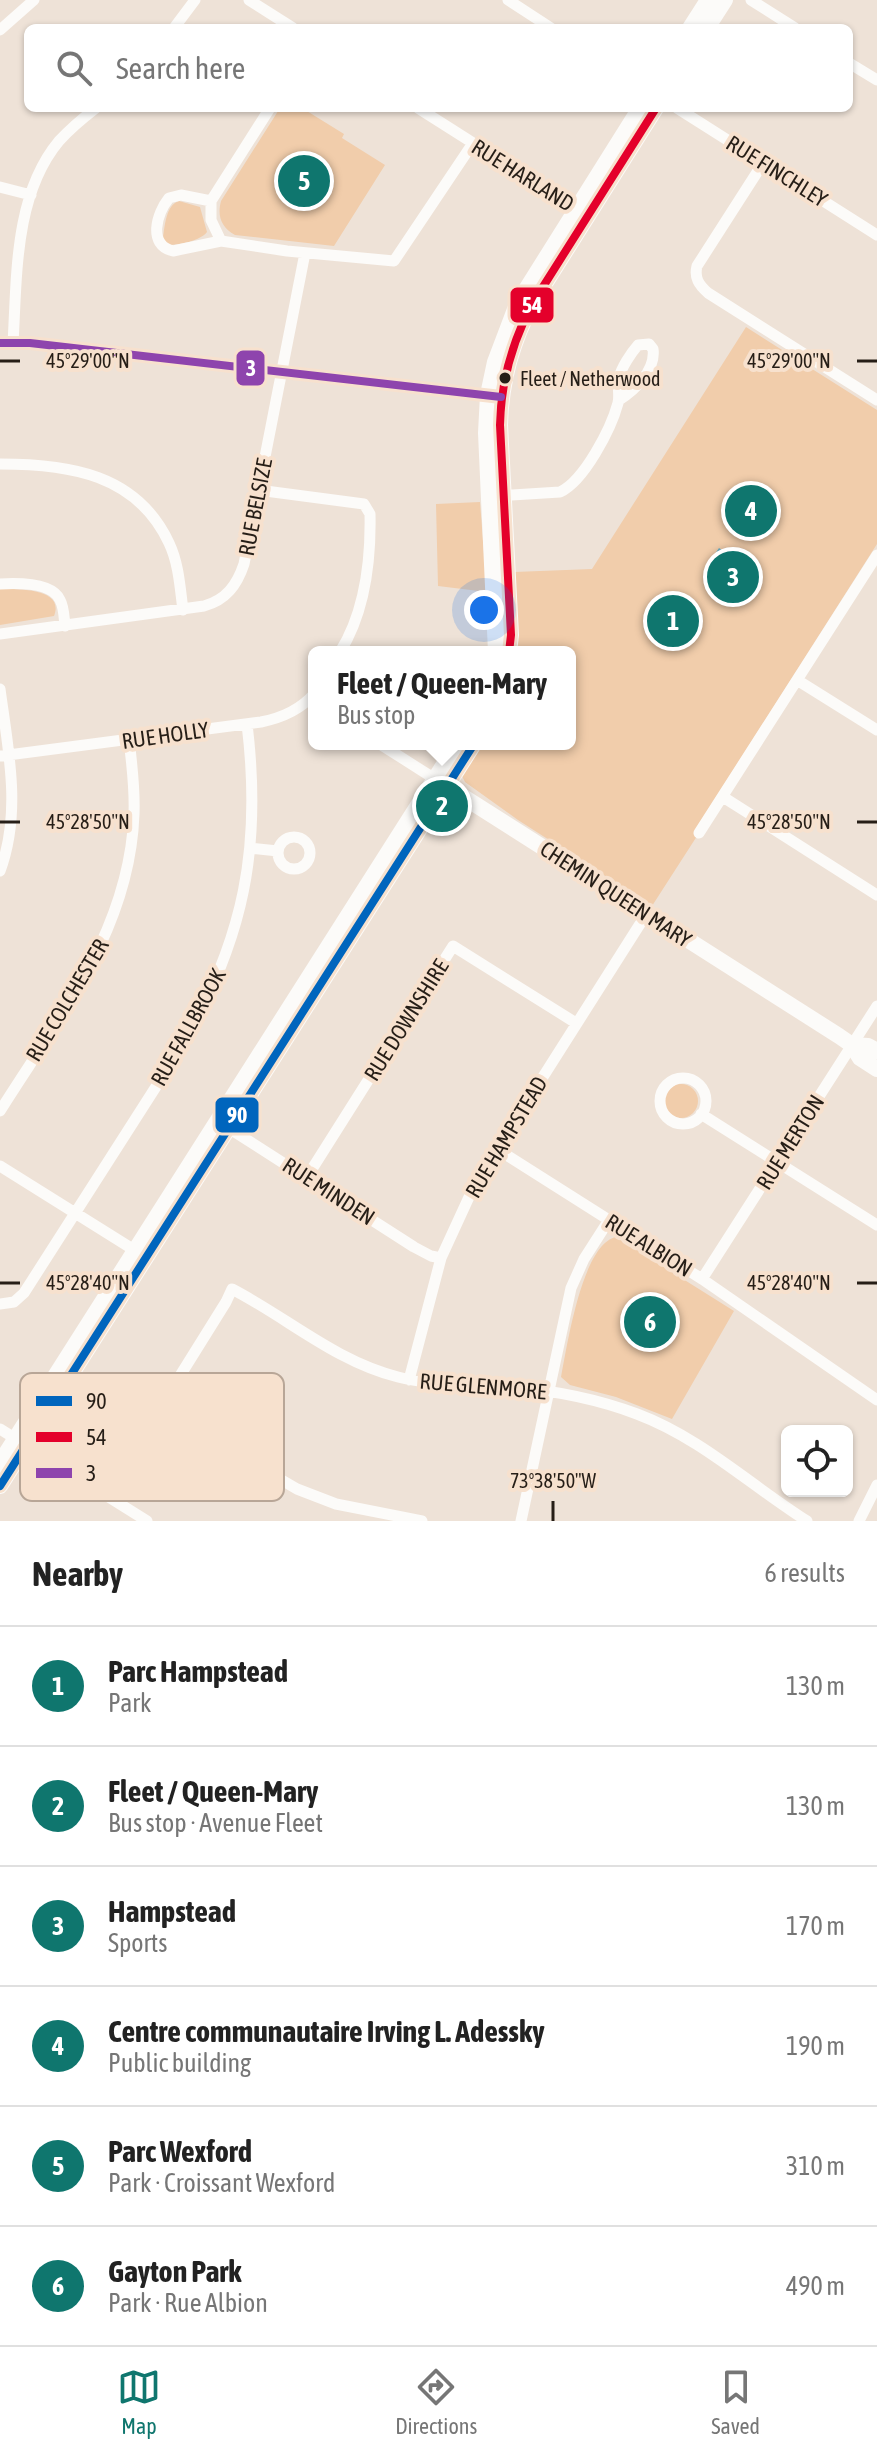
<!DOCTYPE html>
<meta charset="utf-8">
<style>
body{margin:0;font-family:"Asap Condensed",sans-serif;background:#f6f6f6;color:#222}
.controls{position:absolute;right:24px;bottom:24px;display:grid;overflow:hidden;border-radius:12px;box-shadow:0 2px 6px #0004}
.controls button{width:72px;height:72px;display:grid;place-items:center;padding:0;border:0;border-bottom:2px solid #e0e0e0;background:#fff;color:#222;font:40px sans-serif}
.you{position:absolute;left:484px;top:610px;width:28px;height:28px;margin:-20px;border:6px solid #fff;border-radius:50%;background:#1a73e8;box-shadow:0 0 0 12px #1a73e833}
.badge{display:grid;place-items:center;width:52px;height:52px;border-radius:50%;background:#0f766e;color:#fff;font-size:26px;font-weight:700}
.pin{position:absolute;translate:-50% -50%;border:4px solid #fff;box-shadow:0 2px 8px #0006}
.popup{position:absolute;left:308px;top:646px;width:268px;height:104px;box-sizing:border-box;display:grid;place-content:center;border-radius:12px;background:#fff;filter:drop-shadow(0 2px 6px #0005);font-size:26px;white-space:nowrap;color:#767676}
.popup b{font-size:30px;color:#222}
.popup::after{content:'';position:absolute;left:50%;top:100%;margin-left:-16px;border:16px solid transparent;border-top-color:#fff}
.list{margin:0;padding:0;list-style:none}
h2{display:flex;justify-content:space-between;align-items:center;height:104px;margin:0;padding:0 32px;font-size:34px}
h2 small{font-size:26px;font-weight:400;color:#767676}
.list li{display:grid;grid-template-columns:52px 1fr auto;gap:24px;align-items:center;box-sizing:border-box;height:120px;padding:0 32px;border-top:2px solid #e0e0e0}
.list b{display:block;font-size:30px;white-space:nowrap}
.list p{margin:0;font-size:26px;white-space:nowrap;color:#767676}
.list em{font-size:26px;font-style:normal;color:#767676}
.icon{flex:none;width:44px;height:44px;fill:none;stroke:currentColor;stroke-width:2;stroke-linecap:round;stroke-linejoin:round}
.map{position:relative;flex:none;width:877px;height:1521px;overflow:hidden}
.search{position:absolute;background:#fff;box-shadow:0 2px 6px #0004;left:24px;right:24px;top:24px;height:88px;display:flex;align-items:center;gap:20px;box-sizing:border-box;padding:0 28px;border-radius:12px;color:#767676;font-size:30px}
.sheet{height:824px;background:#fff}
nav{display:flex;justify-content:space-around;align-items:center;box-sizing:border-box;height:112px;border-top:2px solid #e0e0e0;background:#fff;font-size:22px;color:#767676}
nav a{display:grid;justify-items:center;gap:4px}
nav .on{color:#0f766e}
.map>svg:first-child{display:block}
</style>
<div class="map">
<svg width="877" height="1521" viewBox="0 0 877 1521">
<rect width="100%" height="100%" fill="#eee2d7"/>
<!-- green -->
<path fill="#f1cdab" d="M280,108H302L344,134L342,138L385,165L334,246L235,235C221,227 217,216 221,201Z
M179,201L200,207L207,232C200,241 179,245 168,245L163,238C165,225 166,205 179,201Z
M746,327L877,410V544L695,830L699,833L652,906L518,820L465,782L462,776L483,744H570V652H517L514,572L592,569Z
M480,502L487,592L438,586L436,504Z
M0,589C18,589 65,588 54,616L0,625Z
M664 1101a17 17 0 1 1 34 0a17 17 0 1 1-34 0Z
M616,1237L734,1311L672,1419L616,1397L570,1385L561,1377C567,1347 582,1244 616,1237Z"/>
<!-- water -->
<path fill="#6cb2c7" d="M719,548L737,560L741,553L755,561L738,587L706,567Z"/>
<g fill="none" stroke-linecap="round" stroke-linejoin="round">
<!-- street -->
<path stroke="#fcfbf9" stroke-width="11" d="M249,0L293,28
M508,0L551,28
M751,0L795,28
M174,28L195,0
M0,30L34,0
M849,63L877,80
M270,108L211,201V220L221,241L287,251L394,261L473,143
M418,108L580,211
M677,108L877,235
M763,163L697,266C694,278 699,285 708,293L877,400
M0,187L31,195
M211,201L181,195L169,198C157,213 147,245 173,251L221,241
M0,343H30L492,396
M13,343C17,276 14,195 59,141C70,129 83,118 96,108
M0,464C69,464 137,474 169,543C179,564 180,588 183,610
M258,490L364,504L370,514C371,561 365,612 340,652
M498,496L560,492C584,481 611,429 618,403C620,395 617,386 619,378C621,368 631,353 638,345L649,344L653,349C656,370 635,390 619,400
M0,584C17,583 52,582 60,600C64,607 64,617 65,626
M0,634L204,606C226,600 237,585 244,564L305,253
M797,680L877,730
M0,689C8,749 22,812 0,871
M380,744L435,779
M0,756L261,722C281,718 301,709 314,694
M723,797L877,895
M699,833L877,555
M278 853a16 16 0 1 1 32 0a16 16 0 1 1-32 0Z
M250,848L278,851
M660 1101a23 23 0 1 1 46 0a23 23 0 1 1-46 0Z
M0,1111C59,1017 130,929 134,814C135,789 132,764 129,740
M701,1114L877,1225
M224,1125L414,1247L431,1256L441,1258
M497,1149L702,1279L877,1400
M0,1166L139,1253
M307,1177L453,946L576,1023
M702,1279L877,1006
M0,1304L14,1302L24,1293L182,1046C244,938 262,848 247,724
M409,1380L441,1258L475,1184L647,913
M0,1429L147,1521
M422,1521L336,1504L297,1489L225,1447L179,1417L163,1403L226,1302L232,1289C288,1318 335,1361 398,1377C428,1385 458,1383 488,1385C539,1388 590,1396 637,1414C701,1438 750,1485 807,1521
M521,1521L571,1288L584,1259L609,1220
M859,1521L877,1485"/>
<!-- secondary -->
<path stroke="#fcfbf9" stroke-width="16" d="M690,28L708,0
M707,28L725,0
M496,652L486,433L488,395L495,362L517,304L640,108
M509,652L511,635L500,425C501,381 513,339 534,301L656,108
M440,782L839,1036L852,1045L860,1058L877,1069
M852,1045L868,1046L877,1051
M0,1463L457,744
M0,1486L474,744"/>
<defs>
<path id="bus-1" d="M0,1486L474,744"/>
<path id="bus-2" d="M509,652L511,635L500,425C501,381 513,339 534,301L656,108"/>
<path id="bus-3" d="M0,343H30L501,397"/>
</defs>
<!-- bus-1 casing -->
<use href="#bus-1" stroke="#f7e1ce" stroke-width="14"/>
<!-- bus-2 casing -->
<use href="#bus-2" stroke="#f7e1ce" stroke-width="14"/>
<!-- bus-3 casing -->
<use href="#bus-3" stroke="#f7e1ce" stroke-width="14"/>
<!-- bus-1 -->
<use href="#bus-1" stroke="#0065bd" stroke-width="8"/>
<!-- bus-2 -->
<use href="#bus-2" stroke="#e4002b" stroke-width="8"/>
<!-- bus-3 -->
<use href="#bus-3" stroke="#8e44ad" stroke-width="8"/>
</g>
<!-- ticks -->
<path fill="none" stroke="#261e17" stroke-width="3" d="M0,361H20M857,361H877M0,822H20M857,822H877M0,1283H20M857,1283H877M553,1501V1521"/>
<!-- markers -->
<circle fill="#261e17" stroke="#f7e1ce" stroke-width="3" cx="505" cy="378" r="7"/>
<g text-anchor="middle" stroke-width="8" stroke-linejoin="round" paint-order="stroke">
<!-- bus labels -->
<g font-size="20" fill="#261e17" stroke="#f7e1ce" text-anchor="start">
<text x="520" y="386">Fleet / Netherwood</text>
</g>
<!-- street labels -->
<g font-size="22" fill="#261e17" stroke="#f7e1ce">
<text transform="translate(777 171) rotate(32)" y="8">RUE FINCHLEY</text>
<text transform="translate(523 175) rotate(32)" y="8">RUE HARLAND</text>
<text transform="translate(255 507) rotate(-79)" y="8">RUE BELSIZE</text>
<text transform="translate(165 735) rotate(-8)" y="8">RUE HOLLY</text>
<text transform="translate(616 894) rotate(33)" y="8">CHEMIN QUEEN MARY</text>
<text transform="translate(67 1000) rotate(-59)" y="8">RUE COLCHESTER</text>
<text transform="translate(406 1020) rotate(-58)" y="8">RUE DOWNSHIRE</text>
<text transform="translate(188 1027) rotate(-61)" y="8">RUE FALLBROOK</text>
<text transform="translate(506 1137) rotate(-59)" y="8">RUE HAMPSTEAD</text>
<text transform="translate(790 1142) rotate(-58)" y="8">RUE MERTON</text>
<text transform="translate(329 1191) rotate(33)" y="8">RUE MINDEN</text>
<text transform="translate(649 1245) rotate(32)" y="8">RUE ALBION</text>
<text transform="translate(483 1386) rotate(5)" y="8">RUE GLENMORE</text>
</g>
</g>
<!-- legend -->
<rect x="20" y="1373" width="264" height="128" rx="12" fill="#f7e1ce" stroke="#b8a697" stroke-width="2"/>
<rect x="36" y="1396" width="36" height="10" fill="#0065bd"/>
<rect x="36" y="1432" width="36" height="10" fill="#e4002b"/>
<rect x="36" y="1468" width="36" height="10" fill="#8e44ad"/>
<g font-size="22" fill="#261e17">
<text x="86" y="1409">90</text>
<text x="86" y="1445">54</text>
<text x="86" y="1481">3</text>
</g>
<g font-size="20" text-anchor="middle" fill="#261e17" stroke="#f7e1ce" stroke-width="8" stroke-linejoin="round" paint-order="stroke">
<text x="88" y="368">45°29'00"N</text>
<text x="789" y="368">45°29'00"N</text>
<text x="88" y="829">45°28'50"N</text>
<text x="789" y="829">45°28'50"N</text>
<text x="88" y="1290">45°28'40"N</text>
<text x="789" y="1290">45°28'40"N</text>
<text x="553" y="1488">73°38'50"W</text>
</g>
<g stroke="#f7e1ce" stroke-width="3">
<rect x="509" y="286" width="46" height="38" rx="8" fill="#e4002b"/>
<rect x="235" y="349" width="31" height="38" rx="8" fill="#8e44ad"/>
<rect x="214" y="1096" width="46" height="38" rx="8" fill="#0065bd"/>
</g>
<g font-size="22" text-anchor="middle" font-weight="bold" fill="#fff">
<text x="532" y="313">54</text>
<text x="251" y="376">3</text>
<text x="237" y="1123">90</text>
</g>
</svg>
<div class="controls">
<button><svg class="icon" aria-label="locate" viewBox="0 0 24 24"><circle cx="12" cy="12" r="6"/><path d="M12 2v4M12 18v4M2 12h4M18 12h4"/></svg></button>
</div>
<div class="you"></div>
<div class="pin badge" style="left:673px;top:621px">1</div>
<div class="pin badge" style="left:442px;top:806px">2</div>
<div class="popup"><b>Fleet / Queen-Mary</b>Bus stop</div>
<div class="pin badge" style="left:733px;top:577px">3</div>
<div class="pin badge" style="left:751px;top:511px">4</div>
<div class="pin badge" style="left:304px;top:181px">5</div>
<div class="pin badge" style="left:650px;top:1322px">6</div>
<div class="search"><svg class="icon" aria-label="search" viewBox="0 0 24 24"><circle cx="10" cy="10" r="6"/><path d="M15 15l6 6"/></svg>Search here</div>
</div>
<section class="sheet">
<h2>Nearby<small>6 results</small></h2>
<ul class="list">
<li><span class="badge">1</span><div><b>Parc Hampstead</b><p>Park</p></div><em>130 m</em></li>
<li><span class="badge">2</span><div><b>Fleet / Queen-Mary</b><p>Bus stop · Avenue Fleet</p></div><em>130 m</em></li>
<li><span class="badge">3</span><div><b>Hampstead</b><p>Sports</p></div><em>170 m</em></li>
<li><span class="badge">4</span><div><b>Centre communautaire Irving L. Adessky</b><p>Public building</p></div><em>190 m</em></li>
<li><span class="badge">5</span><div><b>Parc Wexford</b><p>Park · Croissant Wexford</p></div><em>310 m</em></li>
<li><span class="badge">6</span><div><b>Gayton Park</b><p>Park · Rue Albion</p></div><em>490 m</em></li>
</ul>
</section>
<nav>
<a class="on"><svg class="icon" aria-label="map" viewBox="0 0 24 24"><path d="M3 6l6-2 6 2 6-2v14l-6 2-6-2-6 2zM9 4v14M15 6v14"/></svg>Map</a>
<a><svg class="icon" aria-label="directions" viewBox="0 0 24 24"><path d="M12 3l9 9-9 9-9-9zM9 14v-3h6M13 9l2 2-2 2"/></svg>Directions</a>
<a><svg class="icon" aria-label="saved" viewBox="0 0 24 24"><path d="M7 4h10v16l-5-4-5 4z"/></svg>Saved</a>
</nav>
